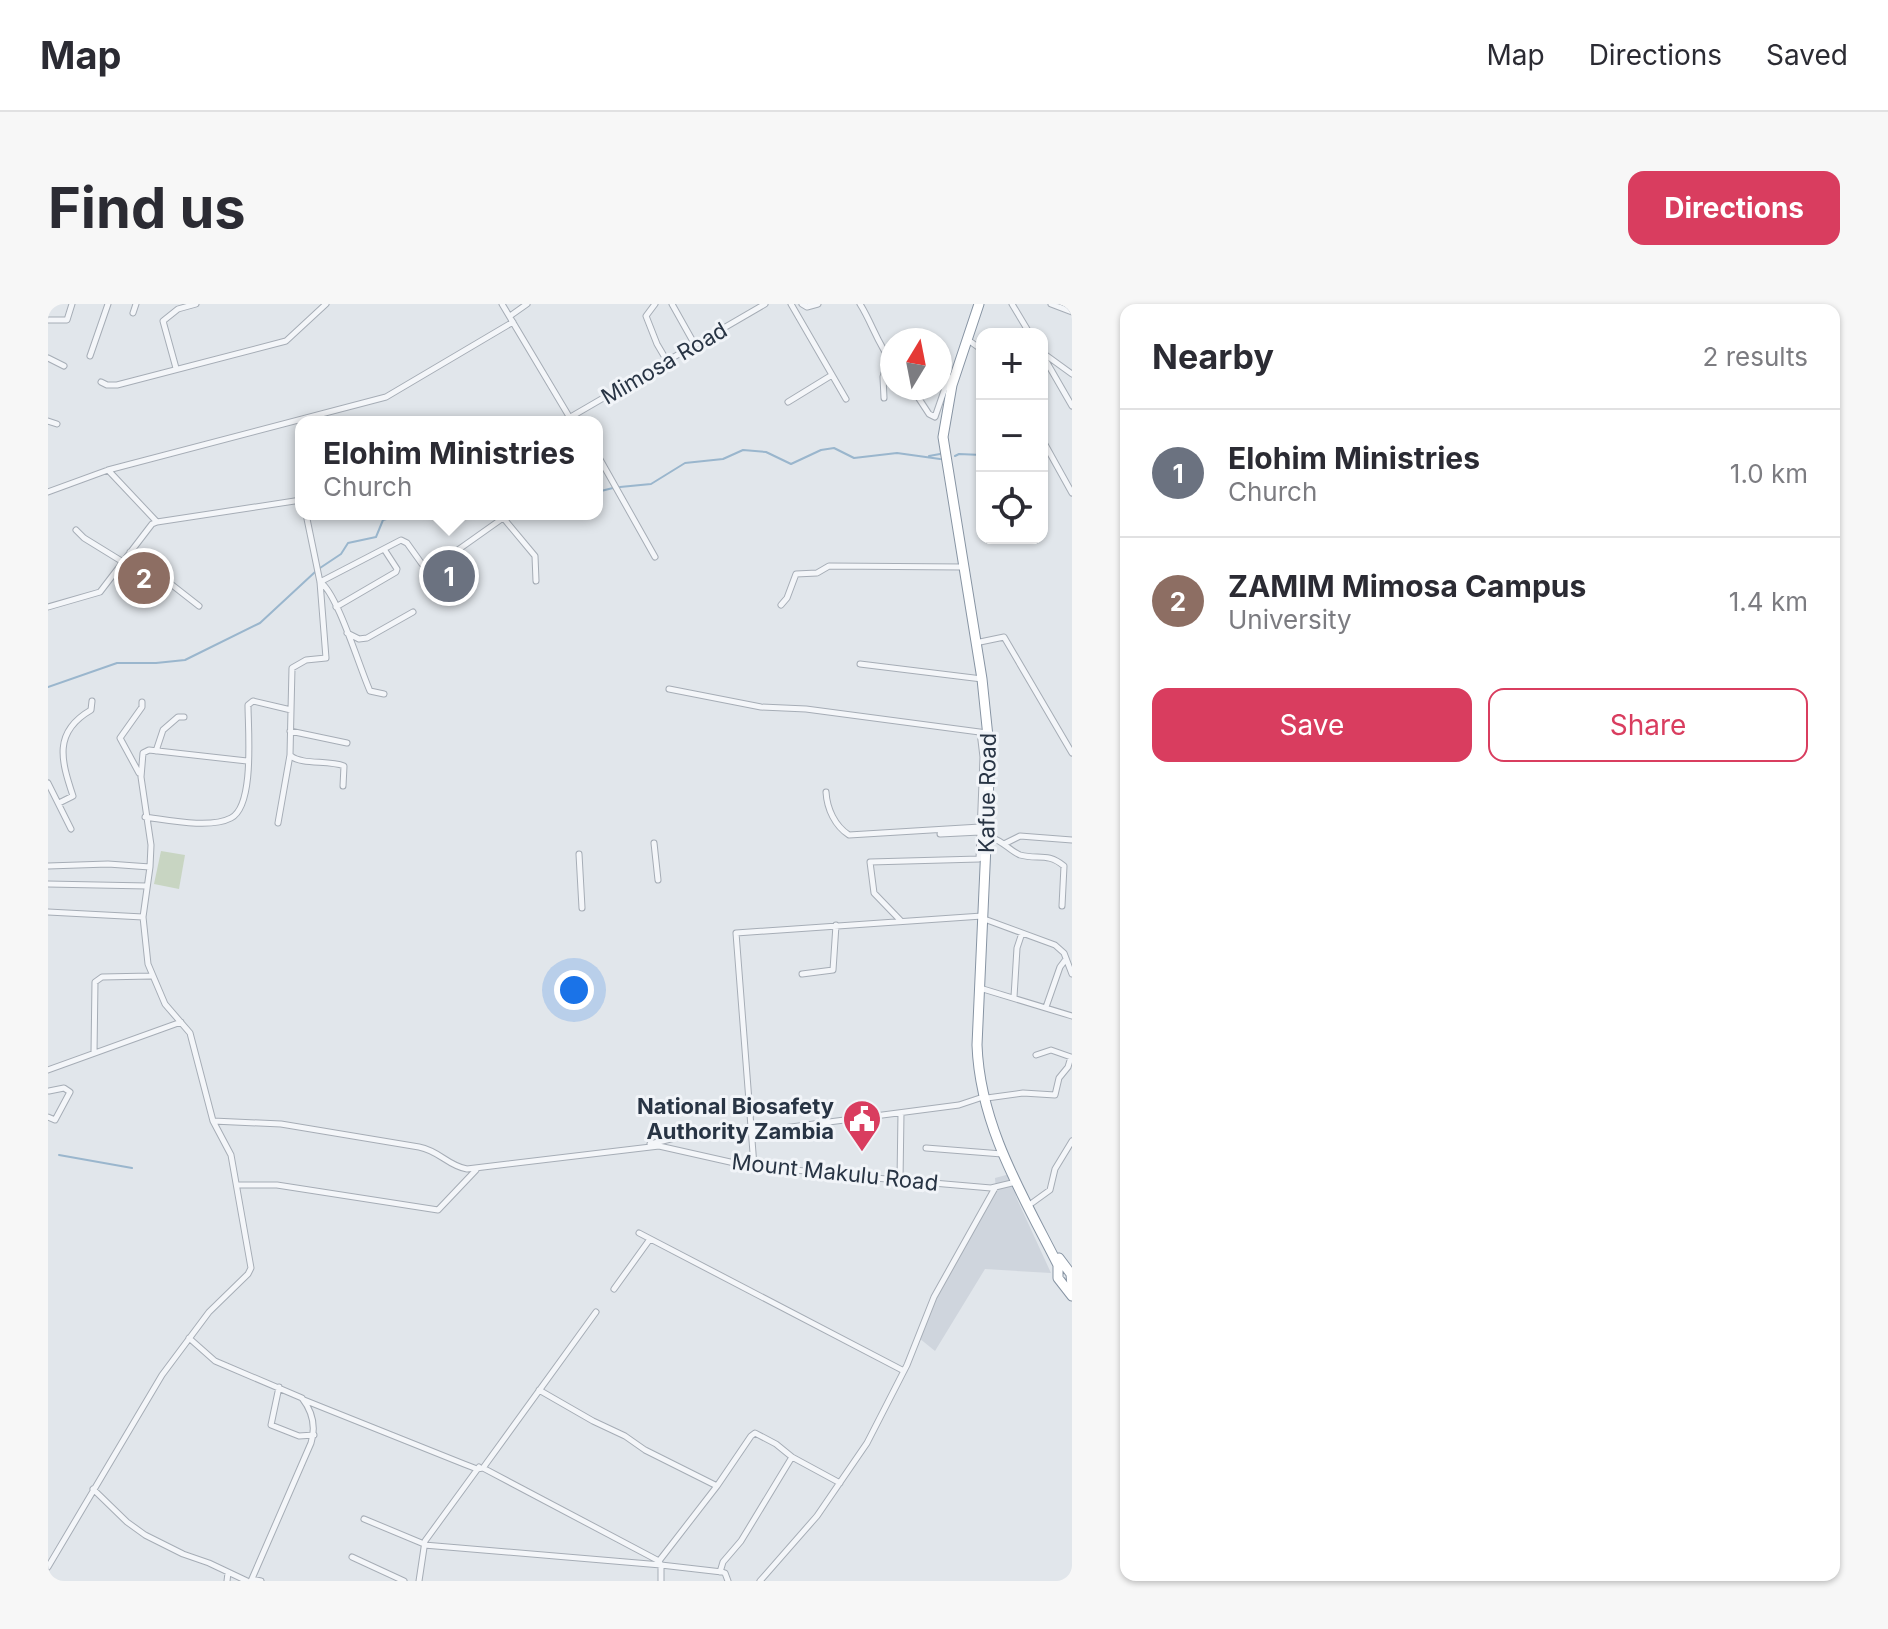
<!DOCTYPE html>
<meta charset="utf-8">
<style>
body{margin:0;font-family:Inter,sans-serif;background:#f7f7f7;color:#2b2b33}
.controls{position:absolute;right:24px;top:24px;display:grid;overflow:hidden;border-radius:16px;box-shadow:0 2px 6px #0004}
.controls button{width:72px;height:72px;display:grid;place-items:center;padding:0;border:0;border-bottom:2px solid #e1e1e2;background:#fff;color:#2b2b33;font:40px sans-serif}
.compass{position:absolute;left:832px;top:24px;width:72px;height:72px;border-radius:50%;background:#fff;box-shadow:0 2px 6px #0004;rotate:10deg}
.you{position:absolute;left:526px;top:686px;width:28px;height:28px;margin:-20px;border:6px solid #fff;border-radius:50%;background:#1a73e8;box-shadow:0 0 0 12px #1a73e833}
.badge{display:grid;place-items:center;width:52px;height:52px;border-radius:50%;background:#d93d5f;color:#fff;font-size:26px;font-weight:700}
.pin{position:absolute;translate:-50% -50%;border:4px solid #fff;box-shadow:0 2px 8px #0006}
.popup{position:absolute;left:247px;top:112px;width:308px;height:104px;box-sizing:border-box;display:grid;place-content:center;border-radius:16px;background:#fff;filter:drop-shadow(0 2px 6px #0005);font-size:26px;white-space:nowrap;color:#7c7c81}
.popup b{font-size:30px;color:#2b2b33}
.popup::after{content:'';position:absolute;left:50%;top:100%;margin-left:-16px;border:16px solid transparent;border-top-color:#fff}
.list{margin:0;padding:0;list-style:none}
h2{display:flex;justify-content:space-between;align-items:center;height:104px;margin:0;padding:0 32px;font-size:34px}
h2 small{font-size:26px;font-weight:400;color:#7c7c81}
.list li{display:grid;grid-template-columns:52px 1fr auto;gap:24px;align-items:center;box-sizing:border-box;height:128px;padding:0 32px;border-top:2px solid #e1e1e2}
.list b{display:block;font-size:30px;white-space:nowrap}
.list p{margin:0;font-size:26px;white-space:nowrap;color:#7c7c81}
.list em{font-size:26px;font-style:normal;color:#7c7c81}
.actions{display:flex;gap:16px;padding:24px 32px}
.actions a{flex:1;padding:18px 0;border:2px solid #d93d5f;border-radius:16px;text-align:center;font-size:28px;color:#d93d5f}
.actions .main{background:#d93d5f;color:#fff}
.icon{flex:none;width:44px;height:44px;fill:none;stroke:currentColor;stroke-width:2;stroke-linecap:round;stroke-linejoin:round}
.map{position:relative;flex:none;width:1024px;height:1277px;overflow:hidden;border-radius:16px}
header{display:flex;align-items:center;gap:48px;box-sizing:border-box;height:112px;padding:0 40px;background:#fff;border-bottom:2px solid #e1e1e2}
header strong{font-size:38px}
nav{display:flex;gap:44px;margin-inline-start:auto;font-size:28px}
.intro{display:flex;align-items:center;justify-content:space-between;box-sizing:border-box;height:192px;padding:0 48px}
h1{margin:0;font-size:56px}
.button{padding:20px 36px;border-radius:16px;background:#d93d5f;color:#fff;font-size:28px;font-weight:700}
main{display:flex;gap:48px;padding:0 48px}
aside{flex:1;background:#fff;border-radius:16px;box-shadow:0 2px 6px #0004}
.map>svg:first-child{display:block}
</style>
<header>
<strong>Map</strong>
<nav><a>Map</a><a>Directions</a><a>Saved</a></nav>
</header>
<div class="intro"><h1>Find us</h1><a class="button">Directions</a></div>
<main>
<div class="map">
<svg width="1024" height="1277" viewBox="0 0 1024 1277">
<rect width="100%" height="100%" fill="#e1e6eb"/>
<!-- built -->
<path fill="#cfd5dd" d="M962,870L969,895L1003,969L937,965L887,1047L871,1034L888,994L948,887L947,874Z"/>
<!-- green -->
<path fill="#c8d5c2" d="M113,547L137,551L131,585L106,580Z"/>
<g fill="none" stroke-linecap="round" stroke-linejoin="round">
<!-- stream -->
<path stroke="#9ab6cd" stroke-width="2" d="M881,152L892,150
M907,152L911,150L934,151
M572,183L603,180L637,159L675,155L695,146L718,148L743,160L773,146L786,144L806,154L849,149L892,155
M549,188L565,184
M399,210H403
M272,264L293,250L300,239L328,233L335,216L356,210
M0,383L69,359H108L137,356L212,319L267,268
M11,851L84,864"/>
<defs>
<path id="minor" d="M454,0L522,114
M607,0L598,12L609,40L619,57
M624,0L647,41
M743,0L798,95
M754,0L759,3L770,0
M812,0C824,19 830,41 844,58
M964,0L982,30
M1003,0L1024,8
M85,9L88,0
M462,12L479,0
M0,16H19L24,0
M923,38L934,46
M995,49L1024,70
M994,50L1024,102
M42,52L60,0
M0,54L16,62
M128,64L115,17L130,5L148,0
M53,78L59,81H69L238,37L278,0
M864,84L881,110L887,113L898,81L904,73
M836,94L835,73L840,54
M740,98L784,71
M0,117L9,120
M514,118L717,0
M994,135L1024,189
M549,150L607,253
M0,188L60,166
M452,210L487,252L488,277
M109,218L60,166L338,93L465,18
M28,226L36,234L75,258
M82,248L151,302
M409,268L405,256L407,248L455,214
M733,301L739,294L748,270L769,269L781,262L915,263
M0,303L52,288L104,220L109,218L253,196
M288,303L348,268L349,265L336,245
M299,329L311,335L319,334L365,308
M932,338L956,333L1024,449
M812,360L934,375
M621,385L713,403L758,405L939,429
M336,390L322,387C312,365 289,288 272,278L353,236L359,239L374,260
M243,406L244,364L258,356L278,354L272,278L258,210
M242,427L299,439
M108,447L115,426L130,413H136
M243,452C254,461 280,456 296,462L295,482
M199,457L101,446L95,449L93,473L103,541L102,563L95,613L100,660L117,700L142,729L165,817L233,820L371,843C392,847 400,862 419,865L611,842L691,860L804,872L943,884L968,878
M91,469L72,434L94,403V398
M0,479L23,525
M778,488C779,505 787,522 801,531L932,523
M11,499L25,492C13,456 5,428 43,406L44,397
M97,513C120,516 162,525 183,514C207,502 200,425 200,401L205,397L243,406L242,451L230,519
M892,530L932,528
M944,534C955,537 962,547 972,551C990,556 999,548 1016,562L1014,602
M606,539L610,576
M956,540L972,532L1024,536
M531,550L534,604
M0,562L60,560L102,563
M0,580L99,582
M0,608L95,613
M939,616L1007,641L1016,649L1024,670
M853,617L826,589L822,558L931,555L935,453L932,428
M754,670L785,666L788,621
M935,685L1024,712
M966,693L969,644L974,629
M998,703L1012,663L1018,655
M46,749L47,678L54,673L103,672
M988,751L1003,746L1023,753
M0,766L133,718
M939,794L975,789L1007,791L1011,774L1020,763L1023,753
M0,813L7,816L22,788L16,784L1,787
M705,828L911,801L935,793
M602,840L631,833L705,824
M878,844L954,850
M706,862L688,629L934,612
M852,876L853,809
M189,881H229L390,906L428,866
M984,899L1002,886L1007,865L1024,837
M591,929L856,1067
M566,985L602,935
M141,1034L167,1057L254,1094C264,1107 268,1123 263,1139L203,1277
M231,1083L223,1121L251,1132L266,1131
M491,1086L545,1117L577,1132L597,1146L669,1182
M256,1096L416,1160L429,1165L435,1164L548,1008
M435,1164L611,1257
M45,1185L79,1218L97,1231L135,1250L161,1259L199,1277
M316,1215L376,1240
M376,1241L613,1261V1277
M304,1253L356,1277
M0,1263L114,1071L161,1008L200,970L203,964L183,851L165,817
M672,1268L675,1258L693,1237L744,1153
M204,1275L213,1277
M179,1277L180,1269
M371,1277L377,1237L431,1163
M680,1277L677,1269L674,1268L613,1261L611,1257L669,1182L703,1132L707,1129L728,1140L744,1153L792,1179
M712,1277L769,1212L819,1139L859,1061L886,993L947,884"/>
<path id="highway" d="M931,0L904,81L895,133L934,375L942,452L929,741C932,822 974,890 1010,961V974L1024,992
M1011,954L1023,970L1024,983"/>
</defs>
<!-- minor casing -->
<use href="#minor" stroke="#a6adb6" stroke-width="7"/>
<!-- highway casing -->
<use href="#highway" stroke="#8794a3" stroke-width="11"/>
<!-- minor -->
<use href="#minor" stroke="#f4f6f9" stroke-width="5"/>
<!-- highway -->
<use href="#highway" stroke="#fff" stroke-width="9"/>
</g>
<!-- icons -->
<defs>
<symbol id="civic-pin" viewBox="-11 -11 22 30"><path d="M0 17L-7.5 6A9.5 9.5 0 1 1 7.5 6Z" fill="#d93d5f" stroke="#f1f4f8"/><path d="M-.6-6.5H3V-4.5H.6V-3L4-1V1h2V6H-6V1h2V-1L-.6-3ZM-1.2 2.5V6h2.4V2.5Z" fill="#fff"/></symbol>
</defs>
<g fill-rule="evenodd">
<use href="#civic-pin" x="792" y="793" width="44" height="60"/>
</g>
<g text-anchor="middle" stroke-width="6" stroke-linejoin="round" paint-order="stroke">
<!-- street labels -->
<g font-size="22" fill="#283444" stroke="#f1f4f8">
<text transform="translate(616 59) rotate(-30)" y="8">Mimosa Road</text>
<text transform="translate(939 489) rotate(-89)" y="8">Kafue Road</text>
<text transform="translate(787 868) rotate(6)" y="8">Mount Makulu Road</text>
</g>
<!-- poi labels -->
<g font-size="22" font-weight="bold" fill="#283444" stroke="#f1f4f8" text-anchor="end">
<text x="786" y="810">National Biosafety<tspan x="786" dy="25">Authority Zambia</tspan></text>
</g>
</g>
</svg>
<div class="controls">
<button>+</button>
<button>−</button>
<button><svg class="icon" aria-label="locate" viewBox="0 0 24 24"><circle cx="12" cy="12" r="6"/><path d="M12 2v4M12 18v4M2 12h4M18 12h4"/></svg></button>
</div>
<svg class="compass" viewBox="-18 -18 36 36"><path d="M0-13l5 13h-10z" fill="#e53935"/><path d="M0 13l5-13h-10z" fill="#7c7c81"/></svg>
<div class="you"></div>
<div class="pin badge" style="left:401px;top:272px;background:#6b7280">1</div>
<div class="popup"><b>Elohim Ministries</b>Church</div>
<div class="pin badge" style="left:96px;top:274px;background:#8d6e63">2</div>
</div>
<aside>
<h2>Nearby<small>2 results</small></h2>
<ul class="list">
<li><span class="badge" style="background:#6b7280">1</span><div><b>Elohim Ministries</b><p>Church</p></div><em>1.0 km</em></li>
<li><span class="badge" style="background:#8d6e63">2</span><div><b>ZAMIM Mimosa Campus</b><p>University</p></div><em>1.4 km</em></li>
</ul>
<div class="actions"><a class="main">Save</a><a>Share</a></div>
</aside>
</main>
